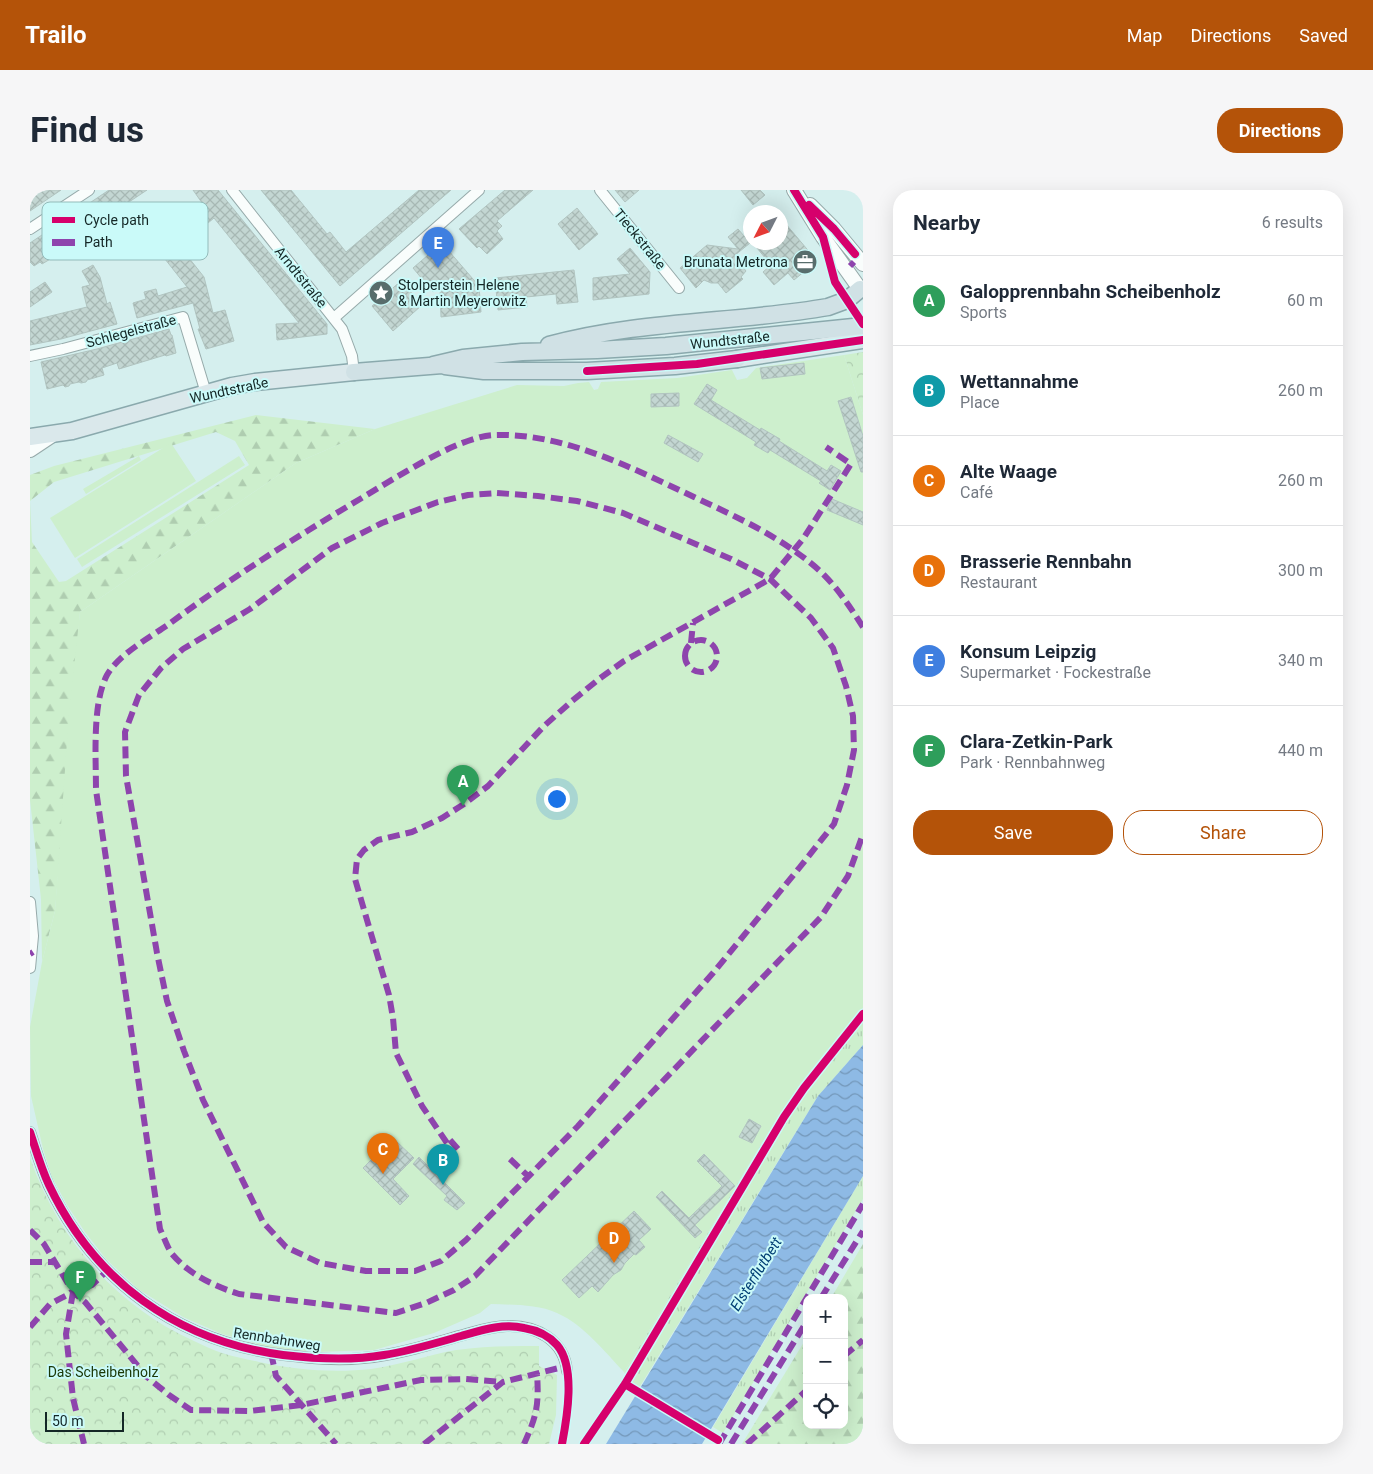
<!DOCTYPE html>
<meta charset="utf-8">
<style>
body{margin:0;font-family:Roboto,sans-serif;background:#f6f6f7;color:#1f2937}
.controls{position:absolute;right:15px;bottom:15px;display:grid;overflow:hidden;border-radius:10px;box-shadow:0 5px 20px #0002}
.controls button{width:45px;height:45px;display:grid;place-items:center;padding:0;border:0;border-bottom:1px solid #e0e1e3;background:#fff;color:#1f2937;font:25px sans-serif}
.compass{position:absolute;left:713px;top:15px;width:45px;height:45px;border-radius:50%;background:#fff;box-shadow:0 5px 20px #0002;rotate:228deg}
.scale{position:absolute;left:15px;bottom:12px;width:79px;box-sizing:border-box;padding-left:5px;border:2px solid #142726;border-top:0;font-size:14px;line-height:18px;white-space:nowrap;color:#142726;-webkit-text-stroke:4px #cafaf9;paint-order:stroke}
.you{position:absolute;left:526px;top:608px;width:18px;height:18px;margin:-12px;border:4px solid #fff;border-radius:50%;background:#1a73e8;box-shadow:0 0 0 8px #1a73e833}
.badge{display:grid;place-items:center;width:32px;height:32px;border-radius:50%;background:#b45309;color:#fff;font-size:16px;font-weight:700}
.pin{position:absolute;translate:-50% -41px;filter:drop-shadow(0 1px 2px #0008)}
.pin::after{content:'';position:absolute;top:26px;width:18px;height:15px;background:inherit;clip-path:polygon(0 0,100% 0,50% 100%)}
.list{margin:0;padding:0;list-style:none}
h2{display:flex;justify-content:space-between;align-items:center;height:65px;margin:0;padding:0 20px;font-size:21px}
h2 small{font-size:16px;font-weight:400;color:#747a83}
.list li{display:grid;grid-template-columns:32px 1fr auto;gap:15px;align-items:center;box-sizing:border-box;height:90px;padding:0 20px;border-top:1px solid #e0e1e3}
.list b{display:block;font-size:19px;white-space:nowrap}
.list p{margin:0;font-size:16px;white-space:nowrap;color:#747a83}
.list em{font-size:16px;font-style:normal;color:#747a83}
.actions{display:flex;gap:10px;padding:15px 20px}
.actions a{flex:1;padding:11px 0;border:1px solid #b45309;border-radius:20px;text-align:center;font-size:18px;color:#b45309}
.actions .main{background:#b45309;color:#fff}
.icon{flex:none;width:28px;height:28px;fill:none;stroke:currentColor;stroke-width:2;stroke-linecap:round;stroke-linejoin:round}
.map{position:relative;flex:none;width:833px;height:1254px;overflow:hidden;border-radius:20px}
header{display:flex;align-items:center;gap:30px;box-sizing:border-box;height:70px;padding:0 25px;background:#b45309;color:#fff}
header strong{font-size:24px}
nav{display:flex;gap:28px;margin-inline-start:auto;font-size:18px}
.intro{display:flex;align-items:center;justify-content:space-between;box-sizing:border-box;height:120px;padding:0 30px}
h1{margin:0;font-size:35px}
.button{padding:12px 22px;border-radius:20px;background:#b45309;color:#fff;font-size:18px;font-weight:700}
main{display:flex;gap:30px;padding:0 30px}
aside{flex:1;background:#fff;border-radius:20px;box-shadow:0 5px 20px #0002}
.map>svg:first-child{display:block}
</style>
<header>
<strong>Trailo</strong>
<nav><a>Map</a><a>Directions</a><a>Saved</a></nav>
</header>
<div class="intro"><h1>Find us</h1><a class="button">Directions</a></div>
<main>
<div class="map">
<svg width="833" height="1254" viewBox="0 0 833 1254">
<defs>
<pattern id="grass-tufts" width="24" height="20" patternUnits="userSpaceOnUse" patternTransform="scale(1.25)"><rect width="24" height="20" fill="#cdefcd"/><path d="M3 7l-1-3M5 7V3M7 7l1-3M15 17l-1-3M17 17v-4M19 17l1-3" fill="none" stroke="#afcdb0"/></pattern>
<pattern id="forest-firs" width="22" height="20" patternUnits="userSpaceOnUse" patternTransform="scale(1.25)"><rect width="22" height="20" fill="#cdefcd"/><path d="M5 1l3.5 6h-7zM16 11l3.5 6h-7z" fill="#afcdb0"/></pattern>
<pattern id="park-crowns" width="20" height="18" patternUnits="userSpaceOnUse" patternTransform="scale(1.25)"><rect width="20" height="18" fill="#cdefcd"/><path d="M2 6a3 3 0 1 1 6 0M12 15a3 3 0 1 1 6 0" fill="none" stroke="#afcdb0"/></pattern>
<pattern id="water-waves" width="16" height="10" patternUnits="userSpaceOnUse" patternTransform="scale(1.25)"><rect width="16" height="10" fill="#8ebae5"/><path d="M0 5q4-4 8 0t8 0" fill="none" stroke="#7397b9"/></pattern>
<pattern id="building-cross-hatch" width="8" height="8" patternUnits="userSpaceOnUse" patternTransform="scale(1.25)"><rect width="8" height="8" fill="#c3d6d2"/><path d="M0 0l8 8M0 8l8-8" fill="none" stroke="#a7b8b4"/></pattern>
</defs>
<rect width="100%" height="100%" fill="#d5efee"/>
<!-- grass -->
<path fill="url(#grass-tufts)" d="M833,818V855L788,906L609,1198L599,1192L594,1182L730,956L776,886Z
M833,986V1009L693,1243L683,1237Z"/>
<!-- forest -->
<path fill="url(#forest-firs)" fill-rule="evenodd" d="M226,225L345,239L266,273L50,422L25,721L12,772L11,709L0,610V285L24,276ZM186,242L205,251L219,275L36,391L29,392L2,352L0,311L24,292Z
M833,1054V1254H712L777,1147V1235H814V1108H801Z"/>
<!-- park -->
<path fill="url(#park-crowns)" d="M833,162V225L814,165Z
M0,968C28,1049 86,1116 164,1151C173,1155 183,1160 192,1163C204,1167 217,1169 229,1172C266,1180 304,1183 341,1179C370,1175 398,1165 426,1160C454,1156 481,1156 509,1156V1176L527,1185L526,1225L519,1254H0Z"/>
<!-- pitch -->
<path fill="#cdefcd" d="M814,165L833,225V818L776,886L730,956L594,1182C574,1161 554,1135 527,1123C507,1114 482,1115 461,1114L450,1123L404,1143L344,1160L285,1162L238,1157L192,1144L153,1127L108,1099L76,1069L55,1042L37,1015L22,987L13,959L1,906L0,837L12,772L25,721L39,523L50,422L266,273L345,239L487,195L534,196L548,193L559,192L564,200L568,199L571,192L647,188L702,180L707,190L717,188L726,178Z
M141,253L166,291L45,368L20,328Z
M109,266L111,270L56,304L53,299Z
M209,266L215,275L52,377L47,369Z"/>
<!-- water -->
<path fill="url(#water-waves)" d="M833,855V986L672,1254H576L788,906Z"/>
<!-- pier -->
<path fill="#d5efee" d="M607,1197L682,1243L678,1249L603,1204Z"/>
<!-- building -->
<path fill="url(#building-cross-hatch)" stroke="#b1c4c0" d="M11,0H31L0,21V7Z
M79,0H117L96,14L95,11L81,20L97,44L89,49L73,25L24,58L26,60L20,65L22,68L12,74L10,72L4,76L0,72V53Z
M163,0H188L297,134V144L247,150L246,134L269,133L184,28L178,33L171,25L177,20Z
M231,0H261L297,44L300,42L316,62L389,0H421L310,96Z
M475,0H503L467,31L472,36L467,41L473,49L457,64L449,56L447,58L429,39Z
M585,0H609L595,12Z
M711,0H730L735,5L723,15Z
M547,18L568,44L549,60L528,34Z
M125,25L174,87L183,123L195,120L204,151L176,159L168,139H170L163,113L107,128L103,113L116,109L114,102L126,99L128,106L157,97L109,36Z
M750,27L787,71L764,90L758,83L744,95L733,82L741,75L722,52H750Z
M708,39L720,53L704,66L716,81L711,87L713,89L696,103L688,93H681L674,90L666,98L650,78L677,55L708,59L698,47Z
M412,53L449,96L451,122L411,127L410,96L403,102L383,78Z
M600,58L620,82L619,104L563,110V88L600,84L587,69Z
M63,75L70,87L77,114L80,112L87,134L31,149L0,155V131L57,117L52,97L60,95L52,81Z
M544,80L548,112L527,114L526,104L496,107L497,117L468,120L465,88Z
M371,91L392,115L363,141L342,116Z
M15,92L22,102L0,117V102Z
M139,139L141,145H142L146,163L136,166L135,165L89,179L87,173L72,178L74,185L57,190L56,192L51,193L49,192L40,194L39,196L35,197L33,195L17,199L11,172L67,159Z
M774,173L775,184L732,189L730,178Z
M677,194L687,200L681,210L730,240L731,238L750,249L749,251L797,281L801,275L811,281L800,300L789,293L791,291L740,260L738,263L724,255L726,252L664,214Z
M649,203V216L621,217V204Z
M821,207L833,246V282H831L808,211Z
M638,245L673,264L668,272L634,253Z
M802,309L833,322V335L797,320Z
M719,929L731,936L722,953L709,947Z
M366,951L384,968L363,989L379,1006L370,1015L333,978L359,952L362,955Z
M674,964L705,996L665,1035L672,1042L665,1048L626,1007L632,1001L659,1028L692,996L667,971Z
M389,967L435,1013L427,1020L414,1010L417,1006L383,974Z
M604,1021L621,1039L609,1050L615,1057L606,1065L604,1064L595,1073L591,1080L583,1085L568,1102L562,1096L549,1108L532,1090Z"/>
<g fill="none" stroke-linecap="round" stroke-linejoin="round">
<defs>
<path id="minor" d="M202,0L312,139L322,166L324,182
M570,0L649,98
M0,39L59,0
M304,128L449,0
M0,166L33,159L153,127L176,203
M0,712L3,746L0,778
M0,942C6,960 11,978 19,996C66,1093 147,1151 254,1165C280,1168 306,1171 333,1168C366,1165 398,1155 429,1146C445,1142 461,1136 477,1136C506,1135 534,1150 537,1181"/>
<path id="secondary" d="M764,0L793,47L830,99
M780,15L804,39L833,74
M0,260L24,244"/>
<path id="primary" d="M707,169L833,150
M0,247L42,241L202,196L225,192L324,182"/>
<path id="trunk" d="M519,155C610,130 706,133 798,117L817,110L830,99
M403,175L433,168L492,162L567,160L636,156L833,136
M415,176L454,181H557L645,176L707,169
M324,182L412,175"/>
</defs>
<!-- minor casing -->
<use href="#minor" stroke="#96aaaa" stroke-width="12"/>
<!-- secondary casing -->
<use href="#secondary" stroke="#96aaaa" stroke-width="16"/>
<!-- primary casing -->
<use href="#primary" stroke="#8aa9ad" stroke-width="19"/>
<!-- trunk casing -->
<use href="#trunk" stroke="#8aa9ad" stroke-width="19"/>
<!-- minor -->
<use href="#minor" stroke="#f9fdfc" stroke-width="10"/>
<!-- secondary -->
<use href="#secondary" stroke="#f9fdfc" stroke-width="14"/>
<!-- primary -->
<use href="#primary" stroke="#dae8eb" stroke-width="16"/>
<!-- trunk -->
<use href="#trunk" stroke="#d0e1e5" stroke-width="16"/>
<!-- quiet -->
<path stroke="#8e44ad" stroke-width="6" stroke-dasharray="12 6" stroke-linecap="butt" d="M820,76L824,72
M467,303L508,306L547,311L593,323L701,369L740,389L781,428L803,458L816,496L823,526L824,560L817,595L804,634L770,677L683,783L548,936L436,1050L411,1071L385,1081H336L290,1073L256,1057L233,1032L173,910L154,861L137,811L127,763L96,586L95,542L109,505L131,478L153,459L220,419L302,358L352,333L408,312L438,305Z
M833,437C820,417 807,397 790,381C753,348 709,328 664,307C602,278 535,243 464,245C452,245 428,254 416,260C383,276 352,296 320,315C258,352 197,391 139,434C119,448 89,464 77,485C62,513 66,568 66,600L130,1039C134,1047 137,1057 142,1064C160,1085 184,1096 209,1104L366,1123L396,1113L424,1100L445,1086L791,727L818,686L833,644
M655 466a16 16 0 1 1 32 0a16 16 0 1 1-32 0Z
M661,453L663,433
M0,764L3,762
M420,950L428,959
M417,953L392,916L366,863L363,828L359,805L325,689L327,669L334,660L348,650L382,642L412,628L434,614L458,596L514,536L542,511L569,489L594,471L740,389L773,349L821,274L796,257
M480,969L499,987
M0,1040L14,1054L43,1102L55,1112L117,1187L139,1205L161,1220L220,1221L271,1215L391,1190L436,1189L473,1192
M0,1072H23
M43,1102L36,1144L43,1208L54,1254
M791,1108L833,1041
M0,1137L20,1114L43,1102L62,1095L78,1080
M241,1163L246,1186L306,1254
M814,1166L833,1150
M394,1254L473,1192L537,1176
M494,1254C507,1225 509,1215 507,1183
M689,1254L833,1014
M701,1254L777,1131
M717,1254L777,1200"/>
<defs>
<path id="cycleway" d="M764,0L793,47L805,92L833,134
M779,15L804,39L825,64
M557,181L667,174L833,150
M0,942C6,960 11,978 19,995C65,1092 147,1151 253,1165C287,1169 320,1171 354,1165C380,1161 406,1153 431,1146C452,1140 473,1133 494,1138C506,1140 519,1146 527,1155C546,1177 537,1228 532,1254
M595,1194L688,1250
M554,1254L595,1194L754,927L774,898L833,824"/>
</defs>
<!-- cycleway casing -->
<use href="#cycleway" stroke="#cafaf9" stroke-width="11"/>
<!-- cycleway -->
<use href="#cycleway" stroke="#d6006c" stroke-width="8"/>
</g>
<!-- icons -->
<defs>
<symbol id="office-disc" viewBox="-11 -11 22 22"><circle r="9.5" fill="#586d6c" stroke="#cafaf9"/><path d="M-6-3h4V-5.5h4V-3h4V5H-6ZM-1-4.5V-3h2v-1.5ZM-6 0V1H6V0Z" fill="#fff"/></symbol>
<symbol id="sight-disc" viewBox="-11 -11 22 22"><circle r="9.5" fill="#586d6c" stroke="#cafaf9"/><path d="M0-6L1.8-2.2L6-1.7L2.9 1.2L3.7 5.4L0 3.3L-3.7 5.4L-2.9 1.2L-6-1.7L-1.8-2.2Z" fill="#fff"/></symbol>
</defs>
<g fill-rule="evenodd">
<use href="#office-disc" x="761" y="58" width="28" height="28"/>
<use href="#sight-disc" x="337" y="89" width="28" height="28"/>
</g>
<g text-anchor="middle" stroke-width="4" stroke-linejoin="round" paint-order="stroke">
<!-- street labels -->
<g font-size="14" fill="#142726" stroke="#cafaf9">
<text transform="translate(610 49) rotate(51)" y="5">Tieckstraße</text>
<text transform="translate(271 87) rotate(51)" y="5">Arndtstraße</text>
<text transform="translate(101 141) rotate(-15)" y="5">Schlegelstraße</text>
<text transform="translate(700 150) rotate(-6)" y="5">Wundtstraße</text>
<text transform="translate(199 200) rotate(-12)" y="5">Wundtstraße</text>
<text transform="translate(247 1149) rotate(9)" y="5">Rennbahnweg</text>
</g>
<!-- poi labels -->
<g font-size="14" fill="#142726" stroke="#cafaf9" text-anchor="end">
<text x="758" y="77">Brunata Metrona</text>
<text x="368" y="100" text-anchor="start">Stolperstein Helene<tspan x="368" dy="16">&amp; Martin Meyerowitz</tspan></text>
</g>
<!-- park labels -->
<g font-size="14" fill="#1b3807" stroke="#cafaf9">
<text x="73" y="1187">Das Scheibenholz</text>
</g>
<!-- water labels -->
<g font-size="15" font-style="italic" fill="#013e74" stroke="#cafaf9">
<text transform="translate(726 1084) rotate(-58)" y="5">Elsterflutbett</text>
</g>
</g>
<!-- legend -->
<rect x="12" y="12" width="166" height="58" rx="8" fill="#cafaf9" stroke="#93bbba" stroke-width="1"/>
<rect x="22" y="27" width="23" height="6" fill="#d6006c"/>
<rect x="22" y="49" width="23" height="7" fill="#8e44ad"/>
<g font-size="14" fill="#142726">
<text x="54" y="35">Cycle path</text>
<text x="54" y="57">Path</text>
</g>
</svg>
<div class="controls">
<button>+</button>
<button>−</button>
<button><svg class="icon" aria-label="locate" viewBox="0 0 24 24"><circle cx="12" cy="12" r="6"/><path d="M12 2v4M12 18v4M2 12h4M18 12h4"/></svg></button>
</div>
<svg class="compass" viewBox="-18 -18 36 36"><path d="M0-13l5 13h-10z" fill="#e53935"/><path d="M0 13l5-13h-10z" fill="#747a83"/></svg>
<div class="scale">50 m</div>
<div class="you"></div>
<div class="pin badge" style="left:433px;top:616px;background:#2e9e5b">A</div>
<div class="pin badge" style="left:413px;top:995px;background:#0f9aa8">B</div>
<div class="pin badge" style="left:353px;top:984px;background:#e8710a">C</div>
<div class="pin badge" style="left:584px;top:1073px;background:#e8710a">D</div>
<div class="pin badge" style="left:408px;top:78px;background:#3f7fe0">E</div>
<div class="pin badge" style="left:50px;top:1112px;background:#2e9e5b">F</div>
</div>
<aside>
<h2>Nearby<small>6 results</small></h2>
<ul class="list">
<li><span class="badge" style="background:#2e9e5b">A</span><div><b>Galopprennbahn Scheibenholz</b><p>Sports</p></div><em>60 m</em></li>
<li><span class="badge" style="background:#0f9aa8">B</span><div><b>Wettannahme</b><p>Place</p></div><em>260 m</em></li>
<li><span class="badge" style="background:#e8710a">C</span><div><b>Alte Waage</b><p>Café</p></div><em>260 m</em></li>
<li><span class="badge" style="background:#e8710a">D</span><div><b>Brasserie Rennbahn</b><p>Restaurant</p></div><em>300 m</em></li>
<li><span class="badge" style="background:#3f7fe0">E</span><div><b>Konsum Leipzig</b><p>Supermarket · Fockestraße</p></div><em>340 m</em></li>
<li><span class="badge" style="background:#2e9e5b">F</span><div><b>Clara-Zetkin-Park</b><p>Park · Rennbahnweg</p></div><em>440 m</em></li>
</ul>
<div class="actions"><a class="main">Save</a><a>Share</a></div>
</aside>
</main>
